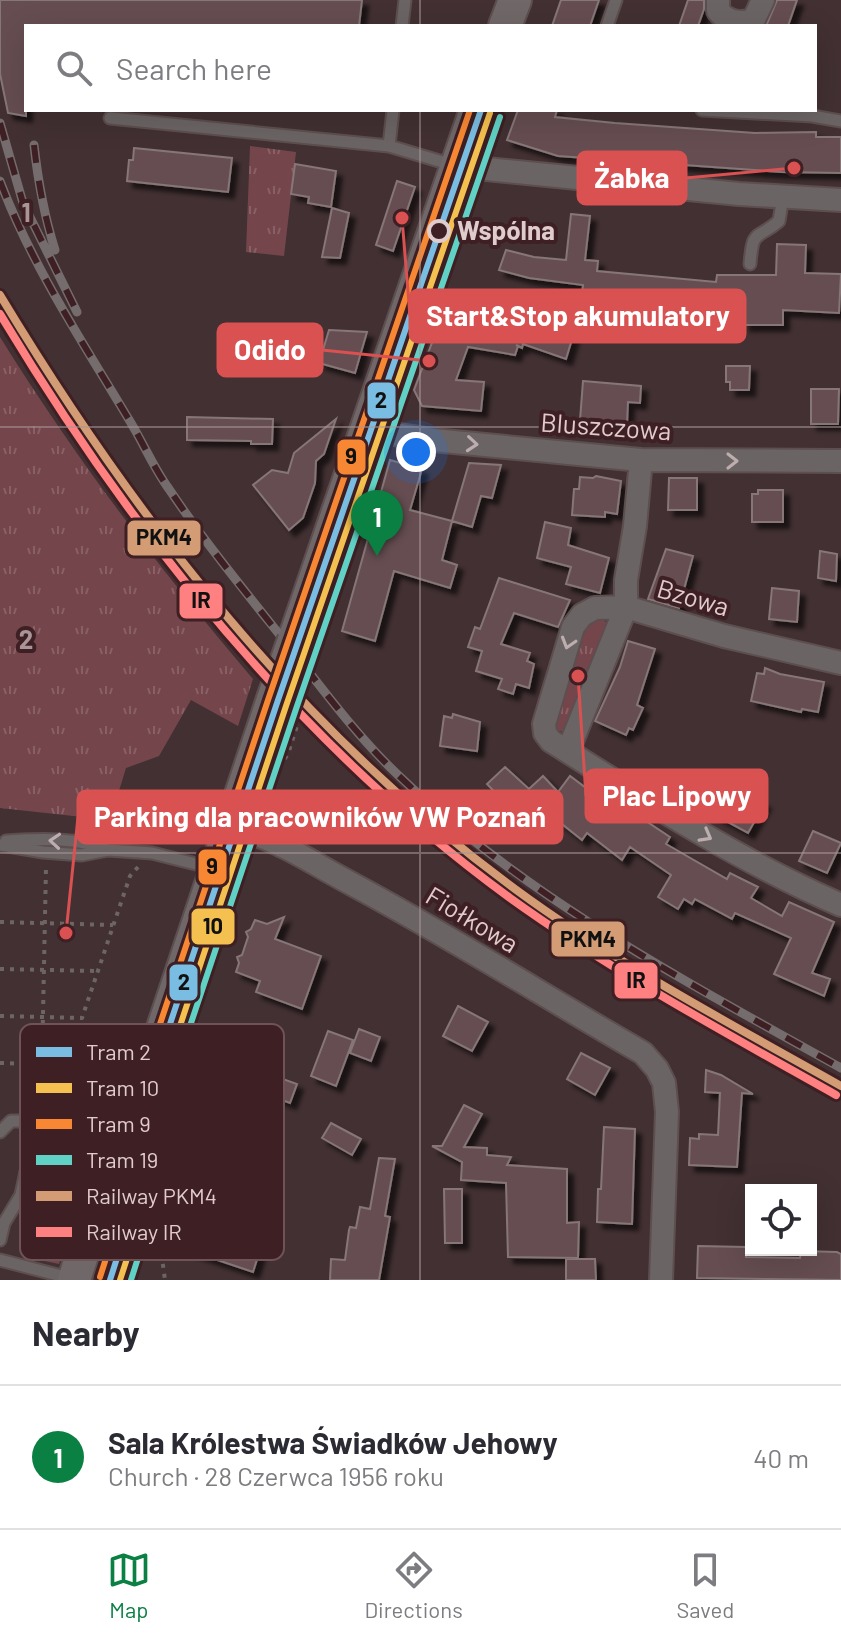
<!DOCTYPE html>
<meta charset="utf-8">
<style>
body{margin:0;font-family:Barlow,sans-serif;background:#f7f7f7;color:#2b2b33}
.controls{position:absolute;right:24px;bottom:24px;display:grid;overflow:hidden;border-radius:0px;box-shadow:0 8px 32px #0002}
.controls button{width:72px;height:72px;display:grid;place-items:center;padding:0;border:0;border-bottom:2px solid #e1e1e2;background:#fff;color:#2b2b33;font:40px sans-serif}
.you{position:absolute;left:416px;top:452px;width:28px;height:28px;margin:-20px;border:6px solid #fff;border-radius:50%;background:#1a73e8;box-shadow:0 0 0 12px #1a73e833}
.badge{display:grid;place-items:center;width:52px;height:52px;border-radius:50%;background:#0b8043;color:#fff;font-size:26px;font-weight:700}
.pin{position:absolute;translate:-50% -66px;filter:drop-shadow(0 2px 4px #0008)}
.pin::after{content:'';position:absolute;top:42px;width:28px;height:24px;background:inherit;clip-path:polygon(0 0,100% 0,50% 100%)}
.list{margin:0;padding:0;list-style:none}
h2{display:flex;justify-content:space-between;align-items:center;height:104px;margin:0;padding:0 32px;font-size:34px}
h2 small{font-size:26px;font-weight:400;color:#7c7c81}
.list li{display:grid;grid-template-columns:52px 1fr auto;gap:24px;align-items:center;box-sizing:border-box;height:144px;padding:0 32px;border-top:2px solid #e1e1e2}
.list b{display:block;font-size:30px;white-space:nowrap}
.list p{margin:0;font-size:26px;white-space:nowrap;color:#7c7c81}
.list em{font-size:26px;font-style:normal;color:#7c7c81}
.icon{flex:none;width:44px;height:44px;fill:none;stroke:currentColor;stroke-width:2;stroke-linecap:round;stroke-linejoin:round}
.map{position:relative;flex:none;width:841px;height:1280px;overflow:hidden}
.search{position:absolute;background:#fff;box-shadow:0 8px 32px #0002;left:24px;right:24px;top:24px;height:88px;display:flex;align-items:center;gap:20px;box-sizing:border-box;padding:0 28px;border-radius:0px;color:#7c7c81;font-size:30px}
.sheet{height:248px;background:#fff}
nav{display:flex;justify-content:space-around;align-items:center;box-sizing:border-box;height:112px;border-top:2px solid #e1e1e2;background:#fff;font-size:22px;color:#7c7c81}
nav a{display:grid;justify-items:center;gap:4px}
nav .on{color:#0b8043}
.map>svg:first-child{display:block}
</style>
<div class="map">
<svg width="841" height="1280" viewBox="0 0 841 1280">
<defs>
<pattern id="grass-tufts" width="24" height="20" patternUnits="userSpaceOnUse" patternTransform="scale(2)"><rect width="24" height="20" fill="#74464c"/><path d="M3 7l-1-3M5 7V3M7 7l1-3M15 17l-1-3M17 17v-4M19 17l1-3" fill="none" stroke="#886065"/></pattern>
<filter id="shadow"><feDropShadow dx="6" dy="6" stdDeviation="2" flood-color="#0009"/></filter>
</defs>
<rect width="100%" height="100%" fill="#423032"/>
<!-- grass -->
<path fill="url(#grass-tufts)" d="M250,146L296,152L284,256L246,252Z
M0,337C75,458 161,571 253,679L238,726L191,700L159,756L126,768L110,820L0,808Z
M587,619H603L609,625L564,732L555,730L550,713Z
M90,1092L114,1098L59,1264L35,1259Z"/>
<!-- building -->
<path fill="#654e51" stroke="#867677" stroke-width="2" filter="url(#shadow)" d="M0,0H362L359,26H26V116L8,113L0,74Z
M561,0H599L590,26H552Z
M688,0H704V9L698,26H679Z
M777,0H797L788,26H766Z
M518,110H557L555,117L615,123L755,133L816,132V137H841V173L781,172L558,156L507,140Z
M134,148L232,158L228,192L127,181L129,160H133Z
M295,164L336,171L331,207L308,203L309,197L291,194Z
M397,181L415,187L393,251L376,245Z
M332,208L349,213L340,258L322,257Z
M571,214L590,216L585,260L598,261L597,271L716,282L717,275H776L777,244L806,245L805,273L841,274L839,313L783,310V325H744V313L678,309L677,314L581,304L583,285L529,278L499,270L506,250L534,257L566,260Z
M505,312L573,336L566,359L523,344L522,348L516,345L518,346L515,355L468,347L456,380L484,382L481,411L422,406L414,390L441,319L496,339Z
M329,330L367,332L355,373L319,363Z
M726,366H750L749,390H730V382H726Z
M583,381L641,386L640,403L628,402L627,424L580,420Z
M811,389H839L838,424H811Z
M187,417L273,419L272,444H251V441L187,440Z
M336,419L324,454L316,461L315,483L303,518L289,530L253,485L272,470L288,473L294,453Z
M390,460L422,469L410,510L452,521L442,560L457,565L450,588L394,571L375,641L342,631Z
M469,463L501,465L492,498L481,496L472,527L452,521Z
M596,476L621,481L617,514L605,512V517L572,515L574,489H579L580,477L593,478Z
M669,478H697V510H668Z
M758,490H783V522H752V494H758Z
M545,522L571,528L568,545L609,558L600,593L566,584L571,567L537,558Z
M666,549L693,556L679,608L648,599Z
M820,551L837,554L836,581L818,578Z
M499,578L570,600L558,627L514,613L501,644L530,653L527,661L534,664L529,688L516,684L513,694L498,689L502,679L476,671L482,651L468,647L475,627L480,629Z
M772,588L799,591L797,622L769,619Z
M628,641L655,649L637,705L643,708L633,730L629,728L626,735L595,721L620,667Z
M765,668L780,674L824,682L818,712L802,709L801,712L751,701L757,673L764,674Z
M453,714L480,722L477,751L440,746L444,716L452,718Z
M505,767L529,789L543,776L558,792L570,776L610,806L614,800L670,837L666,844L727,879L730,873L758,887L751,898L782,916L789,902L834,922L812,973L830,979L824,996L774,974L791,938L735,913L732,919L695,899L692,904L684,899L678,909L658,897L671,875L630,847L622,860L587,833L582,840L557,820L560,816L531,793L512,810L487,784Z
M711,772L765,803L748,833L693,803Z
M813,831L841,843L827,873L799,861Z
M284,917L275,939L321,956L302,1009L256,992L260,981L236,972L239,963L237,957L242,955L248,937L246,932L251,929L255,920L267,924Z
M458,1006L488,1022L472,1051L443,1036Z
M359,1029L380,1037L371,1061L350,1053Z
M328,1031L353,1040L336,1086L311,1076Z
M196,1048L297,1084L290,1103L231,1081L216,1124L175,1110Z
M581,1053L610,1068L595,1095L567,1079Z
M706,1070L721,1075L753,1094L742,1093L737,1167L689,1165L690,1138L699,1139V1134L718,1135L720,1093L705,1092Z
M464,1105L482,1114L464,1147L487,1148V1155L511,1157L507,1165L567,1169V1223L579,1222L578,1258L508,1257L506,1183L461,1180L462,1162L432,1146H442Z
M331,1123L361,1139L352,1155L322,1138Z
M604,1127L635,1129L632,1224L597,1222L598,1189H601Z
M379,1158L395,1159L385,1216L390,1217L379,1280H330L331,1259L345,1260L349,1230L350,1227L356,1228L360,1207L370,1209Z
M444,1189H462V1243H445Z
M190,1223L261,1247L253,1272L182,1248Z
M698,1246L746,1247V1257L800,1258L801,1251L837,1252L841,1254V1280L697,1278Z
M566,1259H595L596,1280H566Z"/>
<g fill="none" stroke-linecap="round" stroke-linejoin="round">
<defs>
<path id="lane" d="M402,26L405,0
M607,26L616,0
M702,110L812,116L841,121
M110,118L389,146L456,166
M389,146L393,110
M750,264C753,227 756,241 779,221L783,197
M6,841C38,839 79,837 108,850
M0,845L43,852L82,855L108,850L152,853L212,868
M0,1132L11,1121H21L32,1130L33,1139L21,1195L4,1223L0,1240
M0,1260L73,1279"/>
<path id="street" d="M718,0V11C727,22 742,25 754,19L763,0
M456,166L739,194L841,200
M367,430L433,440L641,460L841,461
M841,663L724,636L626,607L595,608L582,615L573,627L544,724L545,733L551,741C645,800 739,861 841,905
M568,751L626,607V580L635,526L641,460
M231,827C275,837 312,863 352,884C451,937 546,997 643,1053L657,1069L664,1083L667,1112L661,1280"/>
<path id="secondary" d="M505,26L515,0
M294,640L476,110
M106,1181C129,1144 146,1114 149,1070L273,699
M74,1280L106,1181L109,1163"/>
</defs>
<!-- lane casing -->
<use href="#lane" stroke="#5d4e4f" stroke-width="15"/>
<!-- street casing -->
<use href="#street" stroke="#5d4e4f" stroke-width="26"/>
<!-- secondary casing -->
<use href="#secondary" stroke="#5d4e4f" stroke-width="36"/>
<!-- path -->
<path stroke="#6d6565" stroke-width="4" stroke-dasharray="4 6" stroke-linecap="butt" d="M279,767L288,754L297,726
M0,922L113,925
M0,969L98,971
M0,1016L82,1018L130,876L138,867
M0,1063L66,1065
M42,1064L46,867
M144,1207L162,1258L165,1280"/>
<!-- lane -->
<use href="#lane" stroke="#6b6464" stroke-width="11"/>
<!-- street -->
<use href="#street" stroke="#6b6464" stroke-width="22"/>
<!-- secondary -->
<use href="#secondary" stroke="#706768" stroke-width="32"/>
<defs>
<path id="rail" d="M0,123L23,203L77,312
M34,145C38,181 44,215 55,250
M0,181C32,266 82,341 128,418C143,442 153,467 169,489C208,547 252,600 295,654C327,695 359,738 397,774C525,898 687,982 841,1068"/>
</defs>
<!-- rail casing -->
<use href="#rail" stroke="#756c6d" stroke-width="9"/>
<!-- rail -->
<use href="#rail" stroke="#3e1f23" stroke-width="6" stroke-dasharray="18" stroke-linecap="butt"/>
<defs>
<path id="secondary-bridge" d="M273,699L294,640"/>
</defs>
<!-- secondary-bridge casing -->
<use href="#secondary-bridge" stroke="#5d4e4f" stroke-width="36" stroke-linecap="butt"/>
<!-- secondary-bridge -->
<use href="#secondary-bridge" stroke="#706768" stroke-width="32"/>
<defs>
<path id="rail-1" d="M0,295C137,522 300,731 515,889C617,964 731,1024 841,1086"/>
<path id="rail-2" d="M0,314C134,537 299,744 510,898C613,972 726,1033 836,1095"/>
</defs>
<!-- rail-1 casing -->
<use href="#rail-1" stroke="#3e1f23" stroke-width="14"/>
<!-- rail-2 casing -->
<use href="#rail-2" stroke="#3e1f23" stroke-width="14"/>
<!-- rail-1 -->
<use href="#rail-1" stroke="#d39c74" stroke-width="8"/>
<!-- rail-2 -->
<use href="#rail-2" stroke="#ff8080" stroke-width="8"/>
<defs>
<path id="tram-1" d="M110,1280L139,1189L162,1048L277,703L481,110"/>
<path id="tram-2" d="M120,1280L149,1191L172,1050L286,706L490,113"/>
<path id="tram-3" d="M100,1277L129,1187L153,1045L268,700L470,110"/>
<path id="tram-4" d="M131,1280L159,1192L181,1053L296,709L500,117"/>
</defs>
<!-- tram-1 casing -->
<use href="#tram-1" stroke="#3e1f23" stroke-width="12"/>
<!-- tram-2 casing -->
<use href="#tram-2" stroke="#3e1f23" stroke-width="12"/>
<!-- tram-3 casing -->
<use href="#tram-3" stroke="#3e1f23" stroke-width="12"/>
<!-- tram-4 casing -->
<use href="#tram-4" stroke="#3e1f23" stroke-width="12"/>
<!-- tram-1 -->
<use href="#tram-1" stroke="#79bee2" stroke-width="6"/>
<!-- tram-2 -->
<use href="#tram-2" stroke="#f4c04f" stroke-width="6"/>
<!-- tram-3 -->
<use href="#tram-3" stroke="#f88733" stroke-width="6"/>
<!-- tram-4 -->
<use href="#tram-4" stroke="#60d1c5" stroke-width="6"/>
</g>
<!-- one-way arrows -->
<defs><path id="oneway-chevron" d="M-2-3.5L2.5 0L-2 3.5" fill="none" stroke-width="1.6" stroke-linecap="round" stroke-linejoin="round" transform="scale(2)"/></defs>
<g stroke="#beadae">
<use href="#oneway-chevron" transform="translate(472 444) rotate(5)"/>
<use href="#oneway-chevron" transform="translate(732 461)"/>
<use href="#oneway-chevron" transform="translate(568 643) rotate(107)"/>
<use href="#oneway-chevron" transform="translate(706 836) rotate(29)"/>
<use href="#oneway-chevron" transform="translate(55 841) rotate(-176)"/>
</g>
<!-- grid -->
<path fill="none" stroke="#a99597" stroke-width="2" stroke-opacity="0.55" d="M420,0V26M420,110V1280M0,427H841M0,853H841"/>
<!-- markers -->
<circle fill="#3e1f23" stroke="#e1cccd" stroke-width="4" cx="439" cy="231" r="10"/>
<g text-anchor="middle" stroke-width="8" stroke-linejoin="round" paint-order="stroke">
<!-- stop labels -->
<g font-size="26" font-weight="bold" fill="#e1cccd" stroke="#3e1f23" text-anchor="start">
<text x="457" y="240">Wspólna</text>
</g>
<!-- street labels -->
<g font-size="26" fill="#e1cccd" stroke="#3e1f23">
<text transform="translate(606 427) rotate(4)" y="9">Bluszczowa</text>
<text transform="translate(693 598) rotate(16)" y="9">Bzowa</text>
<text transform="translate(472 920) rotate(31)" y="9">Fiołkowa</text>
</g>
</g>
<!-- legend -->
<rect x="20" y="1024" width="264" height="236" rx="12" fill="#3e1f23" stroke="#6f5356" stroke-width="2"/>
<rect x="36" y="1047" width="36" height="10" fill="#79bee2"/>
<rect x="36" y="1083" width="36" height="10" fill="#f4c04f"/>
<rect x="36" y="1119" width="36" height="10" fill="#f88733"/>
<rect x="36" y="1155" width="36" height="10" fill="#60d1c5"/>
<rect x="36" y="1191" width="36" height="10" fill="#d39c74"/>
<rect x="36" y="1227" width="36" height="10" fill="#ff8080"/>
<g font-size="22" fill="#e1cccd">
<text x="86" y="1060">Tram 2</text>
<text x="86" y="1096">Tram 10</text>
<text x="86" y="1132">Tram 9</text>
<text x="86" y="1168">Tram 19</text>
<text x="86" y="1204">Railway PKM4</text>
<text x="86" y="1240">Railway IR</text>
</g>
<g font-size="26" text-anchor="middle" font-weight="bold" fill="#a99597" stroke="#3e1f23" stroke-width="8" stroke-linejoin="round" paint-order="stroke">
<text x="26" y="222">1</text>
<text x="26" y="649">2</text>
</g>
<!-- callouts -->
<path fill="none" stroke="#d95151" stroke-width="3" d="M794 168L686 178M402 218L410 316M429 361L322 350M578 676L586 796M66 933L78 817"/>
<g fill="#d95151" stroke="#3e1f23" stroke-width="3">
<circle cx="794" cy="168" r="8"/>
<circle cx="402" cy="218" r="8"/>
<circle cx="429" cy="361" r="8"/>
<circle cx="578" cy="676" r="8"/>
<circle cx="66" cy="933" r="8"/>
</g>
<g fill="#d95151" stroke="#d95151" stroke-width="3">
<rect x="578" y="152" width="108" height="52" rx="8"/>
<rect x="410" y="290" width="335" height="52" rx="8"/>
<rect x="218" y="324" width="104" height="52" rx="8"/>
<rect x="586" y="770" width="181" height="52" rx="8"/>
<rect x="78" y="791" width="484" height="52" rx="8"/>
</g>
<g font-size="28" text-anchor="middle" font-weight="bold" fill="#fff">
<text x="632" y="188">Żabka</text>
<text x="578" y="326">Start&amp;Stop akumulatory</text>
<text x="270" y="360">Odido</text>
<text x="677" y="806">Plac Lipowy</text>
<text x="320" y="827">Parking dla pracowników VW Poznań</text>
</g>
<g stroke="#3e1f23" stroke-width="3">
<rect x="366" y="381" width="31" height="39" rx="8" fill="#79bee2"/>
<rect x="336" y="438" width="31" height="38" rx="8" fill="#f88733"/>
<rect x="126" y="519" width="76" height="38" rx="8" fill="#d39c74"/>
<rect x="178" y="582" width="46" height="38" rx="8" fill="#ff8080"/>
<rect x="197" y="848" width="31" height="38" rx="8" fill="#f88733"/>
<rect x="190" y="907" width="46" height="39" rx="8" fill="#f4c04f"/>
<rect x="550" y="920" width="76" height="38" rx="8" fill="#d39c74"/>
<rect x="613" y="961" width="46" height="39" rx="8" fill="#ff8080"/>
<rect x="168" y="963" width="31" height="39" rx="8" fill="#79bee2"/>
</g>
<g font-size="22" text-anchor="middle" font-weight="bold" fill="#111">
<text x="381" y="408">2</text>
<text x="351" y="464">9</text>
<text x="164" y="545">PKM4</text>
<text x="201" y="608">IR</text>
<text x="212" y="874">9</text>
<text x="213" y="934">10</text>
<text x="588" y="947">PKM4</text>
<text x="636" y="988">IR</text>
<text x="184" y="990">2</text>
</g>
</svg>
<div class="controls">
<button><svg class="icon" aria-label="locate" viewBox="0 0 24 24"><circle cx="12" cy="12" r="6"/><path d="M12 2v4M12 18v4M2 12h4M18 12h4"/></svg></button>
</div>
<div class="you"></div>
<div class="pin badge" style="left:377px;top:556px">1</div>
<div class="search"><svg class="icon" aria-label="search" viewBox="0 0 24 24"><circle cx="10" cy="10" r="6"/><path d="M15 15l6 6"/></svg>Search here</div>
</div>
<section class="sheet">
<h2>Nearby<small></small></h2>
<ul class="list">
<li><span class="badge">1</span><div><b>Sala Królestwa Świadków Jehowy</b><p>Church · 28 Czerwca 1956 roku</p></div><em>40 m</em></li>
</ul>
</section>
<nav>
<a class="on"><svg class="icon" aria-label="map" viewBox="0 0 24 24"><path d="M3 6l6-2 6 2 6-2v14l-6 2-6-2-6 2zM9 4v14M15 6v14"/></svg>Map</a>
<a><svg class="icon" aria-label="directions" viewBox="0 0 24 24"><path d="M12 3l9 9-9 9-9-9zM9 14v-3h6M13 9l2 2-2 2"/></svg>Directions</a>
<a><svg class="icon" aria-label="saved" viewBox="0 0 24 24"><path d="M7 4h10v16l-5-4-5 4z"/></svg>Saved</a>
</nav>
